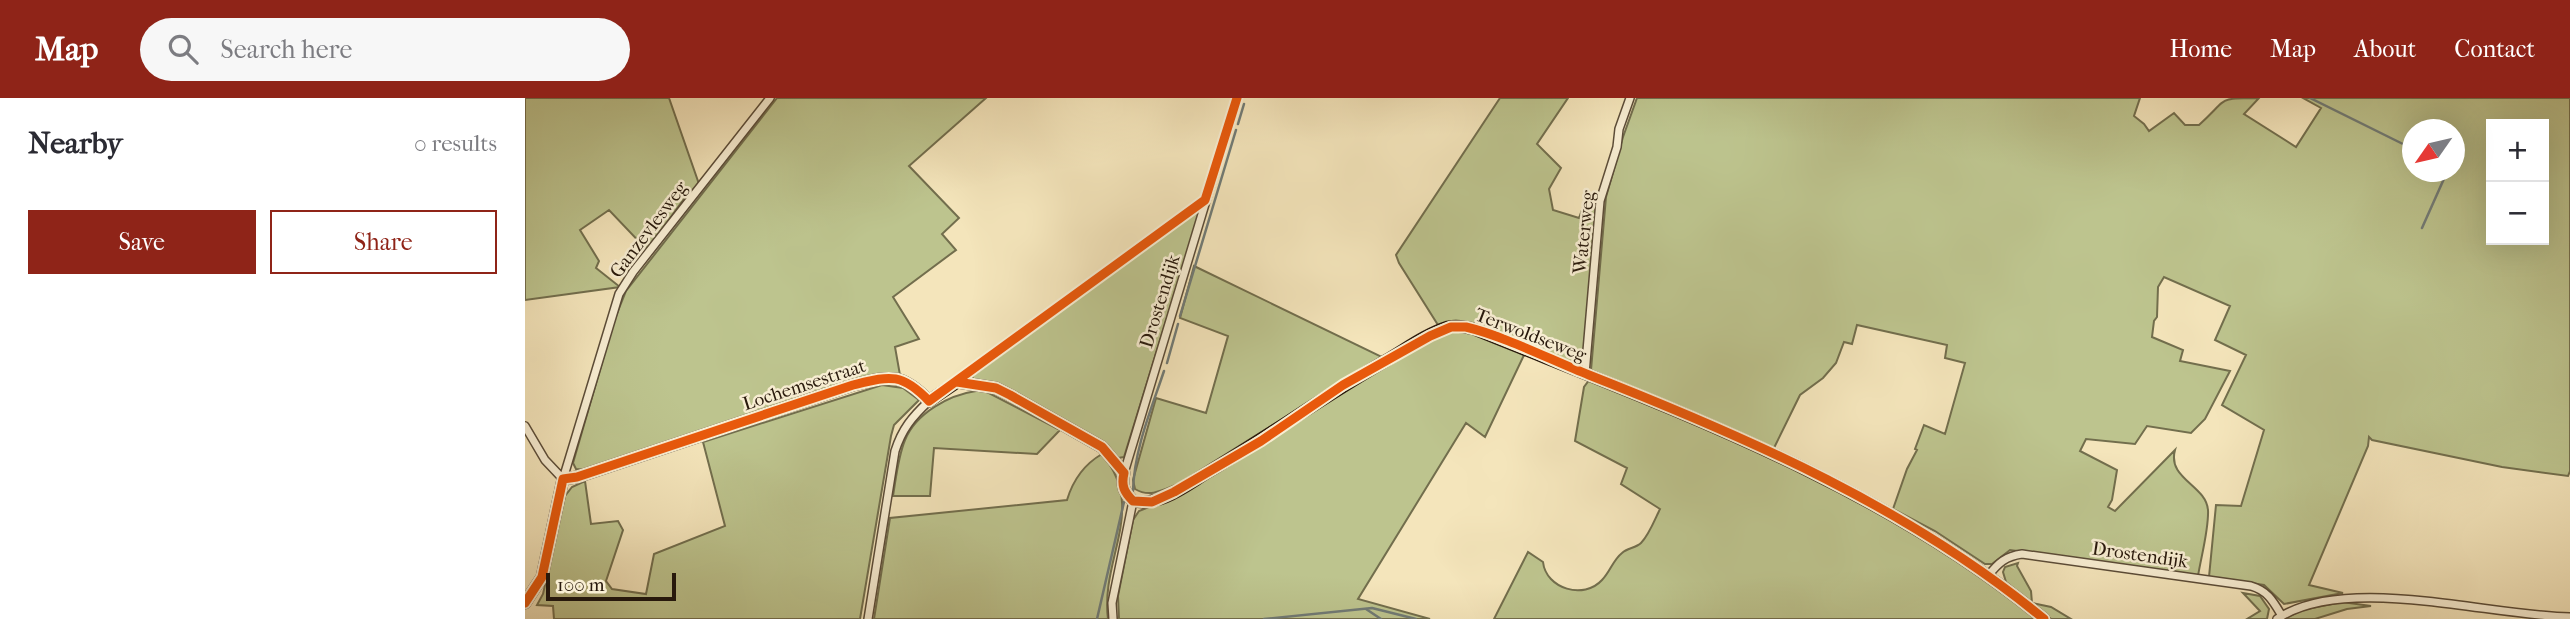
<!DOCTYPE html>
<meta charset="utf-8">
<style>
body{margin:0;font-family:"IM FELL French Canon",serif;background:#f7f7f7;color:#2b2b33}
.controls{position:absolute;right:21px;top:21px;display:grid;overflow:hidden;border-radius:0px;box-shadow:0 7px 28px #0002}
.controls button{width:63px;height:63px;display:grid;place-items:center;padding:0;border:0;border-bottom:2px solid #e1e1e2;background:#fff;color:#2b2b33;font:35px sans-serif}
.compass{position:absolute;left:1877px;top:21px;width:63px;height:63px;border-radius:50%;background:#fff;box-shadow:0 7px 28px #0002;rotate:236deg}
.scale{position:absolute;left:21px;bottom:18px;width:130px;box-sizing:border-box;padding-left:7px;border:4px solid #28190c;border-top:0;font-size:19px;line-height:24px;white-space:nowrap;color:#28190c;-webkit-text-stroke:5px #f8eed3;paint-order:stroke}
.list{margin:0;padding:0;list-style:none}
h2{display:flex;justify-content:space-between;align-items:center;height:91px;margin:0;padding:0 28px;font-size:30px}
h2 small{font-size:23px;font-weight:400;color:#7c7c81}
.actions{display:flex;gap:14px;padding:21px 28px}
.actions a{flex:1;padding:16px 0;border:2px solid #8f2418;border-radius:0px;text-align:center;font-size:24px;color:#8f2418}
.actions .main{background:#8f2418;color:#fff}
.icon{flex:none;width:38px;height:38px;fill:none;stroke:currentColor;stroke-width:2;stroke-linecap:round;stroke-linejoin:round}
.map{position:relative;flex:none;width:2045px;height:521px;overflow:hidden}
header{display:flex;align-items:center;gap:42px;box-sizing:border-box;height:98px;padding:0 35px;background:#8f2418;color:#fff}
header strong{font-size:33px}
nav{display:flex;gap:38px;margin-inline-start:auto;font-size:24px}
.search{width:490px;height:63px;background:#f7f7f7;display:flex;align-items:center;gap:18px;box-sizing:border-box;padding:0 24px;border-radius:38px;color:#7c7c81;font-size:26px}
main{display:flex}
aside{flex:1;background:#fff}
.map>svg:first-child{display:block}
</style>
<header>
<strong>Map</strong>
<div class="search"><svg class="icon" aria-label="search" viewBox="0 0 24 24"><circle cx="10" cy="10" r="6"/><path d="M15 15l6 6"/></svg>Search here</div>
<nav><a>Home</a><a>Map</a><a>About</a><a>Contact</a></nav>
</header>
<main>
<aside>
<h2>Nearby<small>0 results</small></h2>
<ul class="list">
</ul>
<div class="actions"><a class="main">Save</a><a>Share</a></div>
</aside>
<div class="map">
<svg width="2045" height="521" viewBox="0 0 2045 521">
<rect width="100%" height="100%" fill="#f4e5bb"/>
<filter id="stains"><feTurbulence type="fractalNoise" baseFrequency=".00286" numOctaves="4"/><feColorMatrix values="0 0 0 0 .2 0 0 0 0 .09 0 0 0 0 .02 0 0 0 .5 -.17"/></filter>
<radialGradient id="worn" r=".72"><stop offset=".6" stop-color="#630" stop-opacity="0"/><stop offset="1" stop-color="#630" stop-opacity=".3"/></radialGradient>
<!-- green -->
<path fill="#bdc48e" stroke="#726e4d" stroke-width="2" fill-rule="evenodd" d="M0,0H144L174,86L159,101L122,152L84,112L55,132L74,163L71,170L95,189L0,202Z
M252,0H461L384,68L434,120L417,136L431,152L368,199L394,241L370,249L375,277L361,275L350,277L62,372L51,371L48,365L89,223L101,193Z
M975,0H1043L1012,46L1036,70L1024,91L1028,112L1054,120L1062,98L1073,102L1057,269L950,228L913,227L874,165L871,157Z
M1112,0H1615L1609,18L1619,26L1624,33L1649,15L1660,27H1674C1704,0 1691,0 1734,0L1719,16L1771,49L1796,10L1778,0H2045V373L2043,378L1977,369L1847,342L1844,339L1843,348L1784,487L1818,495L1759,506L1739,487L1684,479L1691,407L1716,408L1739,332L1697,307L1721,257L1690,242L1705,208L1639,179L1633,189L1632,219L1629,223L1627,239L1658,252L1655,263L1705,273L1680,321L1666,335L1622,328L1610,346L1561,341L1555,353L1592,372L1587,402L1583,409L1590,413L1650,352C1642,381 1681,387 1683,412C1684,431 1676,459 1673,478L1485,452L1467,466H1460L1410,433L1368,411L1382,371L1392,352L1390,351L1399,327L1420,336L1440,265L1420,260L1422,247L1332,227L1327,246L1319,244L1311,265L1298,280L1275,297L1248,352L1066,272L1081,99L1098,39ZM1966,26H2019V142H1966ZM1888,32H1930V74H1888Z
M676,110L599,359L593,360L449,283L447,278Z
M669,168L857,259L653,386C638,392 625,400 610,391L608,382L631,300L681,315L703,238L655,220Z
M927,232H938L1000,255L960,339L941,325L833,501L905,521H594L593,498L608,422L614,413L657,396L818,293L904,242Z
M1065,281C1164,321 1264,364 1358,416C1412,446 1463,484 1512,521H969L1003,454L1018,464C1021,491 1059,502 1077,482C1085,474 1088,462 1097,455C1102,450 1111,450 1116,445C1124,437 1130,421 1135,411L1096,386L1102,370L1050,343L1059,289Z
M357,287L378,290L394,302L369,327L366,338L335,521H29L28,508L12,507L18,496L40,398L47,389L60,383L66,426L93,423L98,432L81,483L87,491L121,496L129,456L200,428L178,344Z
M451,293H460L535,332L512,356L409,350L405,398H368C371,380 373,359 380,342C391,315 424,297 451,293Z
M577,356C623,411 575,460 583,521H349L365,420L542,402C548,382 558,367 577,356Z
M1493,465L1492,468L1506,493L1507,505L1526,509L1546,521H1526L1481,484L1478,474L1480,469Z
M1718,495L1735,498L1744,511L1742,521H1722L1735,513Z
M1817,504L1846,508L1822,511L1790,521H1758L1777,512Z"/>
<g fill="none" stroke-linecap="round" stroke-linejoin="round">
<!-- stream -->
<path stroke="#717b76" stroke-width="2.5" d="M1785,0L1888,51
M713,26L719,6
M1897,130L1922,74
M655,218L711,32
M642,265L653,226
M608,393C609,352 626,312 639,273
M841,511L856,521
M572,521L599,404
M739,521L847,510L891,521"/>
<defs>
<path id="street" d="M1060,276L1075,103L1092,49L1094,31L1105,0
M432,284L680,102
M0,328L20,362L38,381L94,196L108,174L245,0
M599,375L712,0
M1463,478C1473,465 1481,458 1497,456L1726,488C1743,493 1748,503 1757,518
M343,521L370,353C377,331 387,319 404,303
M588,521L587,505L608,403
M1752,521C1820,475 1964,518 2045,519"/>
<path id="secondary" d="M0,505L17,479L38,381L52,379L328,287C365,278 376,274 404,303L432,284L471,290L485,297L577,349L599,375C596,388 599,394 608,403C636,409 661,387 685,373C745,337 801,297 862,262C881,251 901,236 923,229C932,227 940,229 949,231C1146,311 1353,384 1519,521"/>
</defs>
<!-- street casing -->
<use href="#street" stroke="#5b4c38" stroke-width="10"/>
<!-- secondary casing -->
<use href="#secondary" stroke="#28190c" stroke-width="13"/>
<!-- street -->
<use href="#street" stroke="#f8eed3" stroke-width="7"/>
<!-- secondary -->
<use href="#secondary" stroke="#f8eed3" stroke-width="10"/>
<defs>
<path id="cycleway" d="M432,284L471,290L485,297L577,349L599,375C596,388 599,394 608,403L627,404L649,394L736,343L818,287L905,238L926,229H941C979,238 1026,262 1064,277C1224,340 1386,411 1519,521
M0,505L17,479L38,381L52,379L328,287C365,278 376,274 404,303L680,102L712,0"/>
</defs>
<!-- cycleway casing -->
<use href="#cycleway" stroke="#f8eed3" stroke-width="13"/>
<!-- cycleway -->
<use href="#cycleway" stroke="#e8590c" stroke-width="9"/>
</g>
<g text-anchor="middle" stroke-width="5" stroke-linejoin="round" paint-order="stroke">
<!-- street labels -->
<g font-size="19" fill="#28190c" stroke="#f8eed3">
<text transform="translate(123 131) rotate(-53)" y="7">Ganzevlesweg</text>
<text transform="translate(1058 134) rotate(-84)" y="7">Waterweg</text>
<text transform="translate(634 203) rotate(-73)" y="7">Drostendijk</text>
<text transform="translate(1006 236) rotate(21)" y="7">Terwoldseweg</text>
<text transform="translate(279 286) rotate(-18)" y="7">Lochemsestraat</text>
<text transform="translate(1615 456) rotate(8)" y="7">Drostendijk</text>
</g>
</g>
<rect width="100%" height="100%" filter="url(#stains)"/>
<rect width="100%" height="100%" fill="url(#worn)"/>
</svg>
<div class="controls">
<button>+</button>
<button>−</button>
</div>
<svg class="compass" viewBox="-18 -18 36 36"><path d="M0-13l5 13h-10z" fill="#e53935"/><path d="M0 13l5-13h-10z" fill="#7c7c81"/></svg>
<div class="scale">100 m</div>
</div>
</main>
